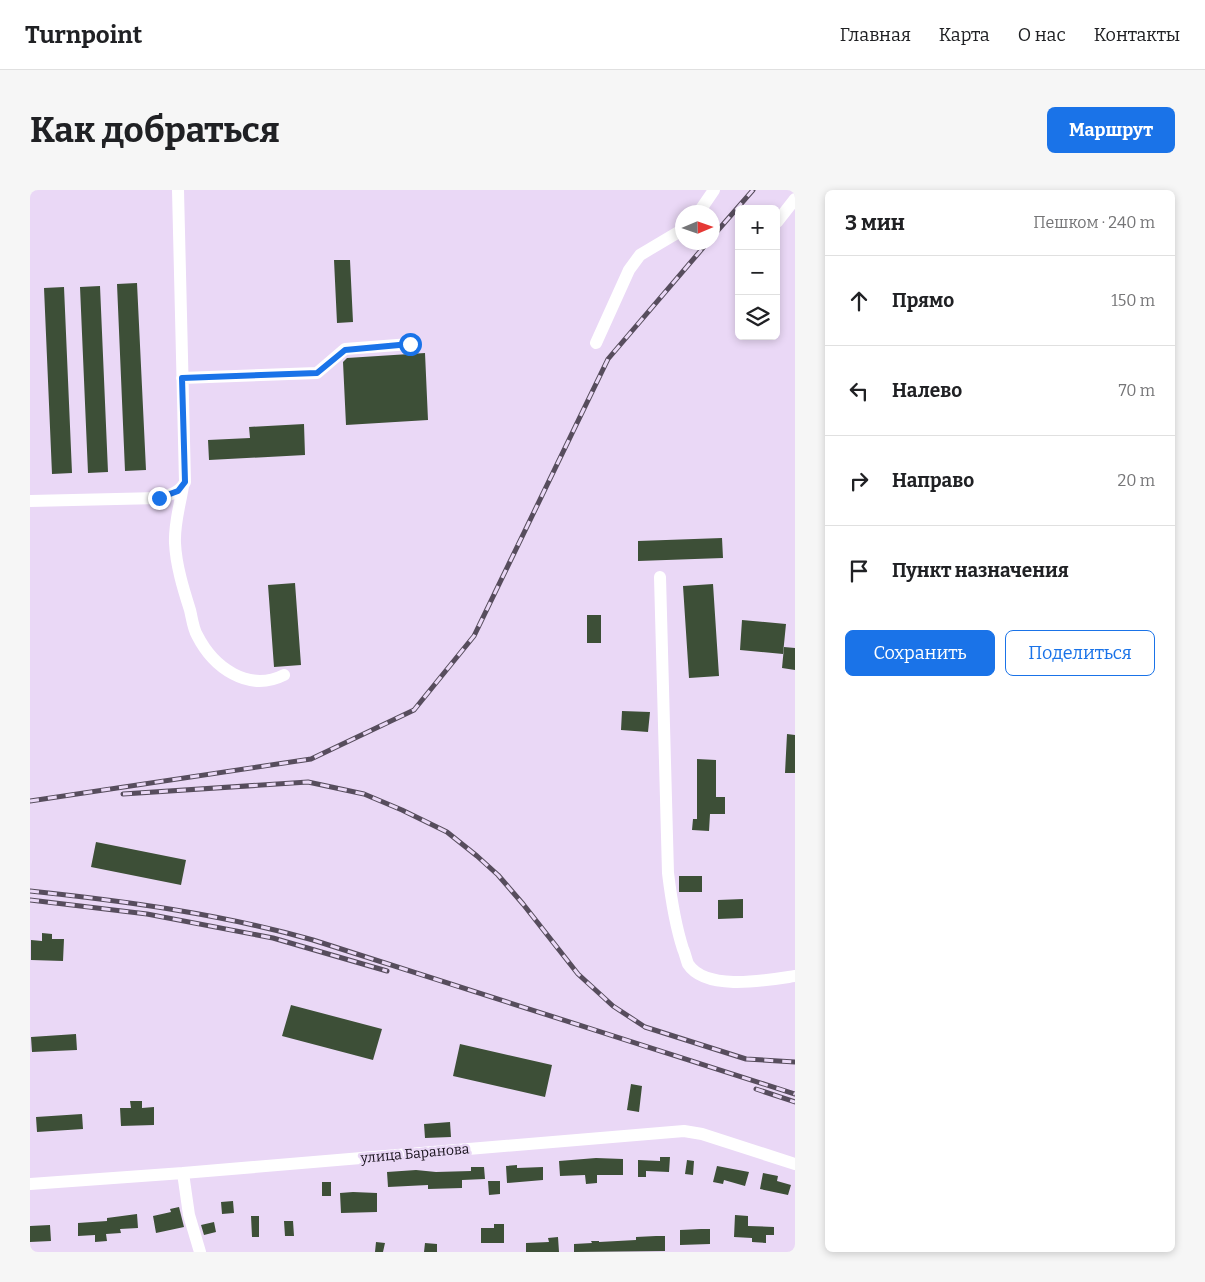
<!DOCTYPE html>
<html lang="ru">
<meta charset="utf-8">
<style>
body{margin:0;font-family:Bitter,serif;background:#f6f6f6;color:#202124}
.controls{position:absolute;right:15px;top:15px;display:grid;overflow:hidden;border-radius:8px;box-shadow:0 2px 8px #0003}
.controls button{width:45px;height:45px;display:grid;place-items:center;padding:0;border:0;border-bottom:1px solid #e0e0e0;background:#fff;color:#202124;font:25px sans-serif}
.compass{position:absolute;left:645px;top:15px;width:45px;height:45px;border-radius:50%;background:#fff;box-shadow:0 2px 8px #0003;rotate:88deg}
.stop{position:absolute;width:15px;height:15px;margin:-11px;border:4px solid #1a73e8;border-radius:50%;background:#fff}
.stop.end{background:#1a73e8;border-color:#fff;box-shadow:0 1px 5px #0008}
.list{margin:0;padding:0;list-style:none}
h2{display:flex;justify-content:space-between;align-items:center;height:65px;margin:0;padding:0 20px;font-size:21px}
h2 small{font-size:16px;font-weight:400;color:#757577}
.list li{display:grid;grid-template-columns:32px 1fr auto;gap:15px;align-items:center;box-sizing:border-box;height:90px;padding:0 20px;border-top:1px solid #e0e0e0}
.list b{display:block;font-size:19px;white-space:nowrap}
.list em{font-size:16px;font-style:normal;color:#757577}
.actions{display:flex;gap:10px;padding:15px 20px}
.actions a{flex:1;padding:11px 0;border:1px solid #1a73e8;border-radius:8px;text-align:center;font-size:18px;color:#1a73e8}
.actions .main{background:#1a73e8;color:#fff}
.icon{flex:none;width:28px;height:28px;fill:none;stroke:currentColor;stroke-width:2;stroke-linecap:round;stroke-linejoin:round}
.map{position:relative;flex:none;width:765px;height:1062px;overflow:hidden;border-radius:8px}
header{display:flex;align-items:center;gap:30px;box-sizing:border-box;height:70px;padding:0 25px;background:#fff;border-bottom:1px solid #e0e0e0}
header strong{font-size:24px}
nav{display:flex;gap:28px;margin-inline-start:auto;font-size:18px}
.intro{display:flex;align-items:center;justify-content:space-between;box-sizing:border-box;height:120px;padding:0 30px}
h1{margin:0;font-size:35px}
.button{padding:12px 22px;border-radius:8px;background:#1a73e8;color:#fff;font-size:18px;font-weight:700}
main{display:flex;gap:30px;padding:0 30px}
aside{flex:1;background:#fff;border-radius:8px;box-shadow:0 2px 8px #0003}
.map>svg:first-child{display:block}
</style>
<header>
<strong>Turnpoint</strong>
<nav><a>Главная</a><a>Карта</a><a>О нас</a><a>Контакты</a></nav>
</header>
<div class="intro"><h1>Как добраться</h1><a class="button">Маршрут</a></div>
<main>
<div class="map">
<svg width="765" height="1062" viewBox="0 0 765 1062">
<rect width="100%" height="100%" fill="#ead8f6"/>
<!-- building -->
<path fill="#3d4f37" d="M304,70H320L323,132L307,133Z
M107,93L116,280L95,281L87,94Z
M70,96L78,282L58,283L50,97Z
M34,97L42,283L22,284L14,98Z
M395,163L398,230L316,235L313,172L317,168Z
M274,234L275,265L179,270L178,250L220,248L219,237Z
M692,348L693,368L608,371V351Z
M265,393L271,475L244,477L238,395Z
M683,394L689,486L659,488L653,396Z
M557,425H571V453H557Z
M712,430L756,434L753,464L710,460Z
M754,457L765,458V480L752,478Z
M592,521L620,522L618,542L591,540Z
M757,544L765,545V583H755Z
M667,569L686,570V607H695V624H680L679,641L662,640L663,629H667Z
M66,652L156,670L151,695L61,677Z
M649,686H672V702H649Z
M713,709V728L688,729V710Z
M12,743L22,744V749H34L33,771L1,770V750L12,751Z
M261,815L352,839L343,870L252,846Z
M46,844L47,860L2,862L1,847Z
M430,854L522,875L515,907L423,886Z
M601,894L612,896L609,922L597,920Z
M100,911H112V918L124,917V935L91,936L90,918H101Z
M52,924L53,939L7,942L6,927Z
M420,932L421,947L395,948L394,934Z
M630,967H640L639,982L616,981V987H608V970L630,971Z
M566,968L593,969V985H567V993L556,994L555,985L530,986L529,971Z
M657,970L664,971L663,985L655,984Z
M487,975V978L513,977V990L477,993L476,976Z
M687,976L719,982L715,996L694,990L693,994L683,992Z
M441,977H454L455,989L432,990V998L398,999V995L358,997L357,982L386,980L406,982L441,981Z
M733,983L748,986L747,991L761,995L758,1005L730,999Z
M458,991H470V1004L459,1005Z
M292,992H301V1006H292Z
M323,1002L347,1003V1022L311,1023L310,1003Z
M203,1011L204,1023L192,1024L191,1012Z
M149,1017L154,1037L126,1043L123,1026L141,1022L140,1019Z
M107,1024L108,1038L90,1039L91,1043L76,1044L77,1051L65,1052V1045L48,1046V1033L77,1031V1028Z
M705,1025L718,1026V1036L744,1037V1045H736V1053L722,1052V1048L704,1047Z
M221,1026H229V1047H222Z
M254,1031H263L264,1046H255Z
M184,1032L186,1042L174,1045L171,1035Z
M464,1034H474V1053H451V1038H464Z
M20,1035L21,1051L0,1052V1036Z
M671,1039H680V1054L650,1055V1040Z
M626,1046H635V1061L544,1062V1054L562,1053L561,1051H569V1052L606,1050V1047Z
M528,1047L529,1062H496V1053L519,1052L518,1048Z
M346,1052L355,1053L353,1062H345Z
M395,1053L407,1054V1062H394Z"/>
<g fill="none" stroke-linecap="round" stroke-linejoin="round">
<!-- minor -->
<path stroke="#fff" stroke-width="12" d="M669,22L684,0
M747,32L765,9
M566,153L599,80L610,65L652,40
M152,188L287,183L315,159L380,154
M153,296C150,315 144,334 145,353C146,375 153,398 160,420C162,428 163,438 167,445C183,477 218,503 254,485
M0,311L129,308C139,305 150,303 155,292L148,0
M630,387L638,683C641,708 645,734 653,759C655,763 656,769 658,774C676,802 738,790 765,786
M153,983L159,1025L170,1062
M0,994L153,983L654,941L672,944L765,974"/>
<defs>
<path id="rail" d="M682,47L723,0
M93,604L278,592L334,604L372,620L417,642L447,666L468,685L493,714L548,784L583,816L615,837L716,869L765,872
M0,611L281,569L384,520L444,446L578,169L678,52
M0,701C95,711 191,724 283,750L765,904
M0,710L117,724L243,748L357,781
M726,899L765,912"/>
</defs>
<!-- rail casing -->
<use href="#rail" stroke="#574d5d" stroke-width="5"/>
<!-- rail -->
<use href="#rail" stroke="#ead8f6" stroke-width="3" stroke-dasharray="9" stroke-linecap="butt"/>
</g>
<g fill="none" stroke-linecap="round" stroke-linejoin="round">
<!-- route -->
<path stroke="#1a73e8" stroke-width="6" d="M129,308L148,301L155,292L152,188L287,183L315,160L380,154"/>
</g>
<g text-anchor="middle" stroke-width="5" stroke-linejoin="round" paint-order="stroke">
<!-- street labels -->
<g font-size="14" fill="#17111b" stroke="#ead8f6">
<text transform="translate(385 963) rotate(-5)" y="5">улица Баранова</text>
</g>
</g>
</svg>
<div class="controls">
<button>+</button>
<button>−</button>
<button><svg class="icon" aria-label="layers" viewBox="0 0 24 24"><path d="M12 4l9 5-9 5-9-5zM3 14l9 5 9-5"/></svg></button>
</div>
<svg class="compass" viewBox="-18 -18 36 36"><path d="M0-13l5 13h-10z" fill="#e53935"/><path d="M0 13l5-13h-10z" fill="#757577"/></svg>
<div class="stop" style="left:380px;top:154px"></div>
<div class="stop end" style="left:129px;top:308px"></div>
</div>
<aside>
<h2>3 мин<small>Пешком · 240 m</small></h2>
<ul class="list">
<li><svg class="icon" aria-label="ahead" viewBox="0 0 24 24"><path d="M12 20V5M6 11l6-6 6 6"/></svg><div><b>Прямо</b></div><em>150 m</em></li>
<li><svg class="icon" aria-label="left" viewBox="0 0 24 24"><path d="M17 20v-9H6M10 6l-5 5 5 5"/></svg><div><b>Налево</b></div><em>70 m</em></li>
<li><svg class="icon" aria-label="right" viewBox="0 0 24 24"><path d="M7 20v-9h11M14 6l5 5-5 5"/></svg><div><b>Направо</b></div><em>20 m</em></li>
<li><svg class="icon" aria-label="arrive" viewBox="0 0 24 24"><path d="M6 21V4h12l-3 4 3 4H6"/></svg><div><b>Пункт назначения</b></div></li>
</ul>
<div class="actions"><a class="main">Сохранить</a><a>Поделиться</a></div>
</aside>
</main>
